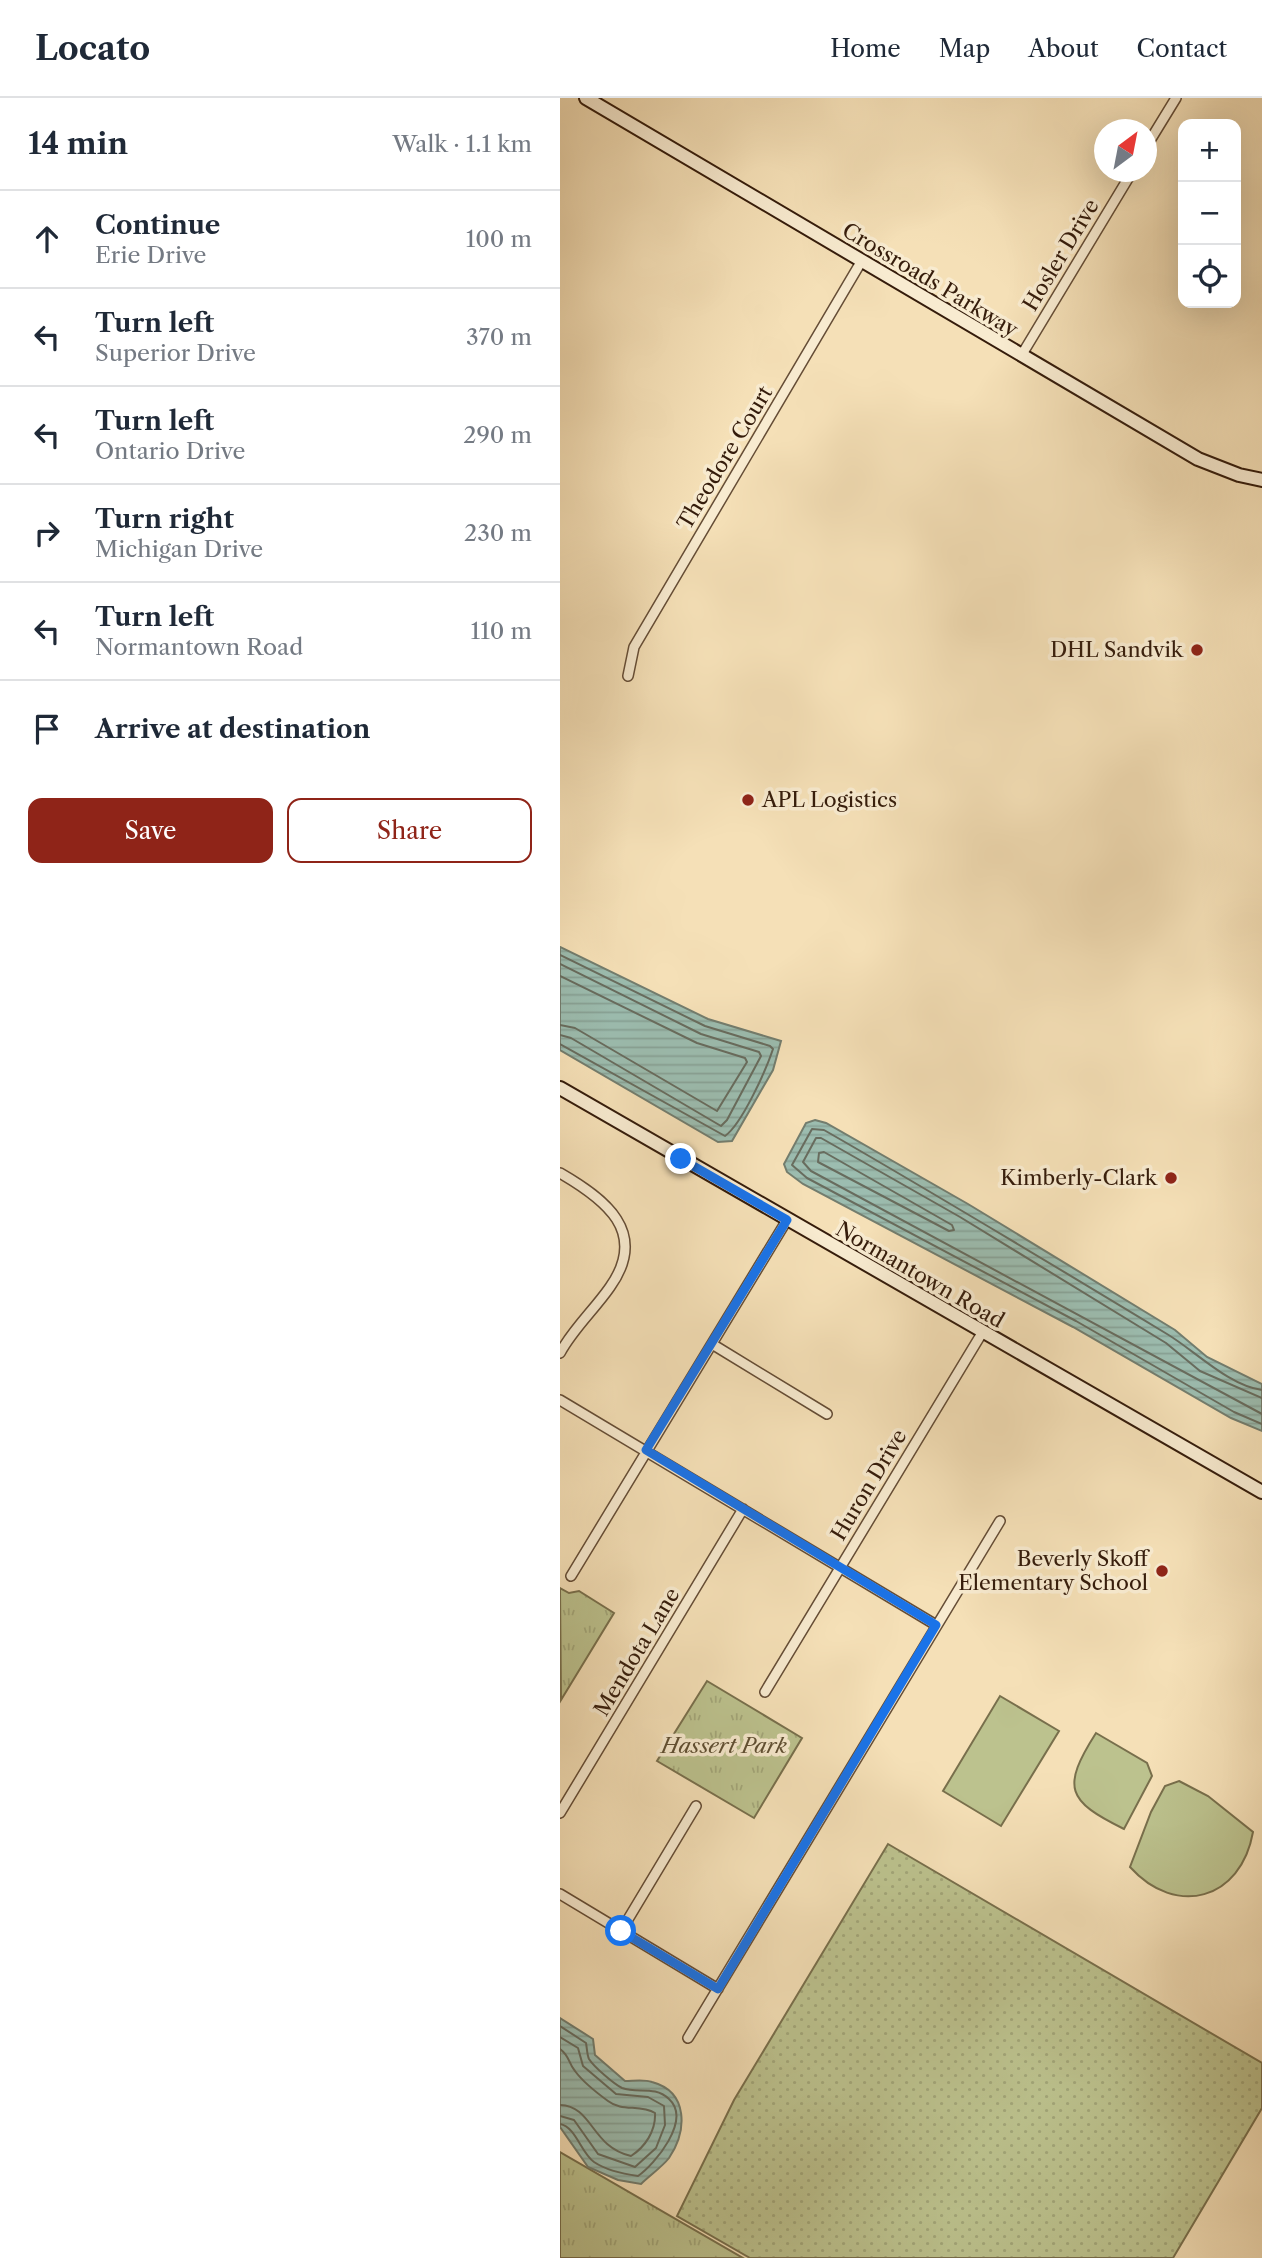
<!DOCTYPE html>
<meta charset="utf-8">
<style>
body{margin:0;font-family:"Libre Caslon Text",serif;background:#f6f6f7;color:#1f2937}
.controls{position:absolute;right:21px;top:21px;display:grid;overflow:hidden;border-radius:14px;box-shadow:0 7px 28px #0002}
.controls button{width:63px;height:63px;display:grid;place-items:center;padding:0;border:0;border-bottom:2px solid #e0e1e3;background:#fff;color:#1f2937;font:35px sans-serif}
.compass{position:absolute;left:534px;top:21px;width:63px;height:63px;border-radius:50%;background:#fff;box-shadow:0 7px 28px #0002;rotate:32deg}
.stop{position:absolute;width:21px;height:21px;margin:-16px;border:5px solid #1a73e8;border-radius:50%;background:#fff}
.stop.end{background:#1a73e8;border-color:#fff;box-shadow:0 2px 7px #0008}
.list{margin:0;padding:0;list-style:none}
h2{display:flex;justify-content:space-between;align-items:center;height:91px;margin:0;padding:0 28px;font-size:30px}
h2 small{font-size:23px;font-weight:400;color:#747a83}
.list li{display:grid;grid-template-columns:46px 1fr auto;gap:21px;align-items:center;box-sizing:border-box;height:98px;padding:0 28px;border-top:2px solid #e0e1e3}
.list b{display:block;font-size:26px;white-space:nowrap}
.list p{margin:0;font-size:23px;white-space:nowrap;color:#747a83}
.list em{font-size:23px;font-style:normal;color:#747a83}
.actions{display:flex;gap:14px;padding:21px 28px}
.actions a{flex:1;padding:16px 0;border:2px solid #8f2418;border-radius:14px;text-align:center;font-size:24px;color:#8f2418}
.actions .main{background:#8f2418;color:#fff}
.icon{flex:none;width:38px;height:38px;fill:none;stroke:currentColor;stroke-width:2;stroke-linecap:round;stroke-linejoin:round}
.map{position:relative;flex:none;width:702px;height:2160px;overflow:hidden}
header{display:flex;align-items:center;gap:42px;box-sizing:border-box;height:98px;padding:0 35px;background:#fff;border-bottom:2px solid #e0e1e3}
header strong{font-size:33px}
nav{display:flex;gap:38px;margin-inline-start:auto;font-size:24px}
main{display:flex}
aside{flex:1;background:#fff}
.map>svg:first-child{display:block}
</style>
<header>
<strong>Locato</strong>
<nav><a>Home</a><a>Map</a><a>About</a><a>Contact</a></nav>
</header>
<main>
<aside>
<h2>14 min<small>Walk · 1.1 km</small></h2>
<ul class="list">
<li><svg class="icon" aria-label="ahead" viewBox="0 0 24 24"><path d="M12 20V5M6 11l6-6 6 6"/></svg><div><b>Continue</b><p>Erie Drive</p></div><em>100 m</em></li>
<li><svg class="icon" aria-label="left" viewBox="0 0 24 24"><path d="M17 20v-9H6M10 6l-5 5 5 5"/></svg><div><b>Turn left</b><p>Superior Drive</p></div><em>370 m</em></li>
<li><svg class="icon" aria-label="left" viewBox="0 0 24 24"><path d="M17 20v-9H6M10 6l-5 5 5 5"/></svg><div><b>Turn left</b><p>Ontario Drive</p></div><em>290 m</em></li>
<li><svg class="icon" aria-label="right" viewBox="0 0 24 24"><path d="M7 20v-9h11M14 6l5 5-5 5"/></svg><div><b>Turn right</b><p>Michigan Drive</p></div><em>230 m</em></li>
<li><svg class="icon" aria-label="left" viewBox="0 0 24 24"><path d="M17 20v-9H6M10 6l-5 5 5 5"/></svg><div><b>Turn left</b><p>Normantown Road</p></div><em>110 m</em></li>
<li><svg class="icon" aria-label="arrive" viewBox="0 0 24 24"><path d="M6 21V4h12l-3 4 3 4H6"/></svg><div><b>Arrive at destination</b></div></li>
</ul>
<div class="actions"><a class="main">Save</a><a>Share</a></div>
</aside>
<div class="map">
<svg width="702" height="2160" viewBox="0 0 702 2160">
<defs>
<pattern id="grass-dots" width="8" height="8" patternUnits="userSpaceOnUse" patternTransform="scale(1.75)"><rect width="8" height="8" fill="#bcc28e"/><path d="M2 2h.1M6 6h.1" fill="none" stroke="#a2a679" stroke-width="1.8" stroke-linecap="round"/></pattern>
<pattern id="park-tufts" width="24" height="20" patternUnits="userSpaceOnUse" patternTransform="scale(1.75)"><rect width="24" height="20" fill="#bcc28e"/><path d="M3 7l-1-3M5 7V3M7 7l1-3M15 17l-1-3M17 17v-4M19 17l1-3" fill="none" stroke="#a2a679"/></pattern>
<pattern id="water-rules" width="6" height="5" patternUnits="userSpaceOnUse" patternTransform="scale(1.75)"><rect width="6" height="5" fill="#9cbdb0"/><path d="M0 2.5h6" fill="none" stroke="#87a296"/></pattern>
</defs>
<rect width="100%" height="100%" fill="#f5e0b7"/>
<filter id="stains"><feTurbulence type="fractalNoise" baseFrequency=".00286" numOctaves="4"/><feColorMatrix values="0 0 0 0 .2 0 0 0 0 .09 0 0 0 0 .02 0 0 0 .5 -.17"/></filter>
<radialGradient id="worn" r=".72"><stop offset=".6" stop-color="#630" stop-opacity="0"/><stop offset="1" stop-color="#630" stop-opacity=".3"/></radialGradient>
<!-- grass -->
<path fill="url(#grass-dots)" stroke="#786f4c" stroke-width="2" d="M328,1746L702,1965V2010L613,2160H190L117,2118L174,2002Z"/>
<!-- park -->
<path fill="url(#park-tufts)" stroke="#786f4c" stroke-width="2" d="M0,1490L9,1495L19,1493L54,1515L1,1602Z
M147,1583L242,1640L194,1720L97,1663Z
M0,2054L183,2160H0Z"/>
<!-- pitch -->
<path fill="#bcc28e" stroke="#786f4c" stroke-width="2" d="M440,1598L499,1633L441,1728L383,1693Z
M536,1635L587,1665L592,1678L564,1731C507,1703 501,1690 536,1635Z
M619,1683L648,1698L693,1734C681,1802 616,1820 570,1769L591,1714L605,1688Z"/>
<!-- water -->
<path fill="url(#water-rules)" stroke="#737d6e" stroke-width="2" d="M0,849L148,921L221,943L213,972L172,1043L158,1044L0,952Z
M255,1022L266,1025L408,1106L615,1232L647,1259L702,1286V1333L671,1320L513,1229L243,1086L227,1074L224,1066L246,1025Z
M0,1920L33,1941L35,1957L65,1983C73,1983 84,1981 92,1984C129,1994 127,2033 109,2060C102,2069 89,2078 81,2086L58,2082L28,2069L0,2029Z"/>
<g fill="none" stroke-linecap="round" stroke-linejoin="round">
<!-- shore -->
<path stroke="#686c5e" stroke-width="2" d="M0,857L145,928L210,948L213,951C206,972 182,1026 165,1038L0,946
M0,866L141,936L199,954L201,958L167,1022L161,1028L11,940L0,937
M0,878L137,945L185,960L187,964L157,1013L15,930L0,927
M264,1054L392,1127L394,1132L389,1133L258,1064L259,1055Z
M702,1292C669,1288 634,1252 607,1236C493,1167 379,1098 264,1032L252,1031L232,1067L247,1080L516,1223L674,1314L702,1326
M702,1300L640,1273L606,1245L400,1119L261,1040H256L243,1064L251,1073L702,1316
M0,1928L26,1945C27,1950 27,1957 29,1961C34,1969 54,1986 62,1990C78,1996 94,1987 109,2001C132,2022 95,2066 78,2078C63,2076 46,2072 34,2064C21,2055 16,2029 0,2026
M0,1939L18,1950L23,1968L56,1996L88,1999L104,2008L105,2027L96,2050L75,2069L38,2056L14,2022L0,2018
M0,1951C10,1958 8,1965 15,1973C23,1984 37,1995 48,2003C62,2014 80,2006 95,2015C96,2033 85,2049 71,2058C31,2049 33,2008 0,2007"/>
<defs>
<path id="street" d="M586,49L616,0
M461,258L572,74
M68,578L74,549L301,164
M0,1075C45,1101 89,1134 50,1189C34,1212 13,1231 0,1255
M152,1246L267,1316
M0,1302L376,1527
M11,1478L227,1122
M205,1594L422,1235
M0,1715L183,1411
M0,1796L158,1891
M61,1833L136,1708
M128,1940L440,1423"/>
<path id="secondary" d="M26,0L638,361L679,377L702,382
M0,990L702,1394"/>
</defs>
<!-- street casing -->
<use href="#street" stroke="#654d36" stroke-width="12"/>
<!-- secondary casing -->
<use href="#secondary" stroke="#351c0b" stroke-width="16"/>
<!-- street -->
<use href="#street" stroke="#f8ebd0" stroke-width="9"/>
<!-- secondary -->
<use href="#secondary" stroke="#f8ebd0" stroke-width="12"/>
</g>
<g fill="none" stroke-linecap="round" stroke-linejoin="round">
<!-- route -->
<path stroke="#1a73e8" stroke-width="9" d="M61,1833L158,1891L376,1527L86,1352L227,1122L121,1061"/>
</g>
<!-- markers -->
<g fill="#8f2418" stroke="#f8ebd0" stroke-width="2.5">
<circle cx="637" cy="552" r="7"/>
<circle cx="188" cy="702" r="7"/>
<circle cx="611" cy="1080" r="7"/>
<circle cx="602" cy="1473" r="7"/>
</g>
<g text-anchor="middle" stroke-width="7" stroke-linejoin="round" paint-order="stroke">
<!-- street labels -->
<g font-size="21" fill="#351c0b" stroke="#f8ebd0">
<text transform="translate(501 157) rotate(-59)" y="7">Hosler Drive</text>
<text transform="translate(370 182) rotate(31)" y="7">Crossroads Parkway</text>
<text transform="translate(165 360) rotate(-59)" y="7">Theodore Court</text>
<text transform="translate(360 1177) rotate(30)" y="7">Normantown Road</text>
<text transform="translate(309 1387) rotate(-59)" y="7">Huron Drive</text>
<text transform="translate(77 1554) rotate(-59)" y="7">Mendota Lane</text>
</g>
<!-- poi labels -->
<g font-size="21" fill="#351c0b" stroke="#f8ebd0" text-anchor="end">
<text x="623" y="559">DHL Sandvik</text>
<text x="202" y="709" text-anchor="start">APL Logistics</text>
<text x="597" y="1087">Kimberly-Clark</text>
<text x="588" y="1468">Beverly Skoff<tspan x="588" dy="24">Elementary School</tspan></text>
</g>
<!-- park labels -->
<g font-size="21" font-style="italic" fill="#5e4e32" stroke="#f8ebd0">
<text x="164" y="1655">Hassert Park</text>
</g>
</g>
<rect width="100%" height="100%" filter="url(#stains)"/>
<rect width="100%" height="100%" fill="url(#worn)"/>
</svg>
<div class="controls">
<button>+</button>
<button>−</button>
<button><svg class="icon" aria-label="locate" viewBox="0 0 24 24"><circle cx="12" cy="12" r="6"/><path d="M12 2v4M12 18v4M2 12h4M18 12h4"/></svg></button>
</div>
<svg class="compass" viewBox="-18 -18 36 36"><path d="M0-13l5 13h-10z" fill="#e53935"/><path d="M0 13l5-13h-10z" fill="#747a83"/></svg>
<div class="stop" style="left:61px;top:1833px"></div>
<div class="stop end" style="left:121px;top:1061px"></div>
</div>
</main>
